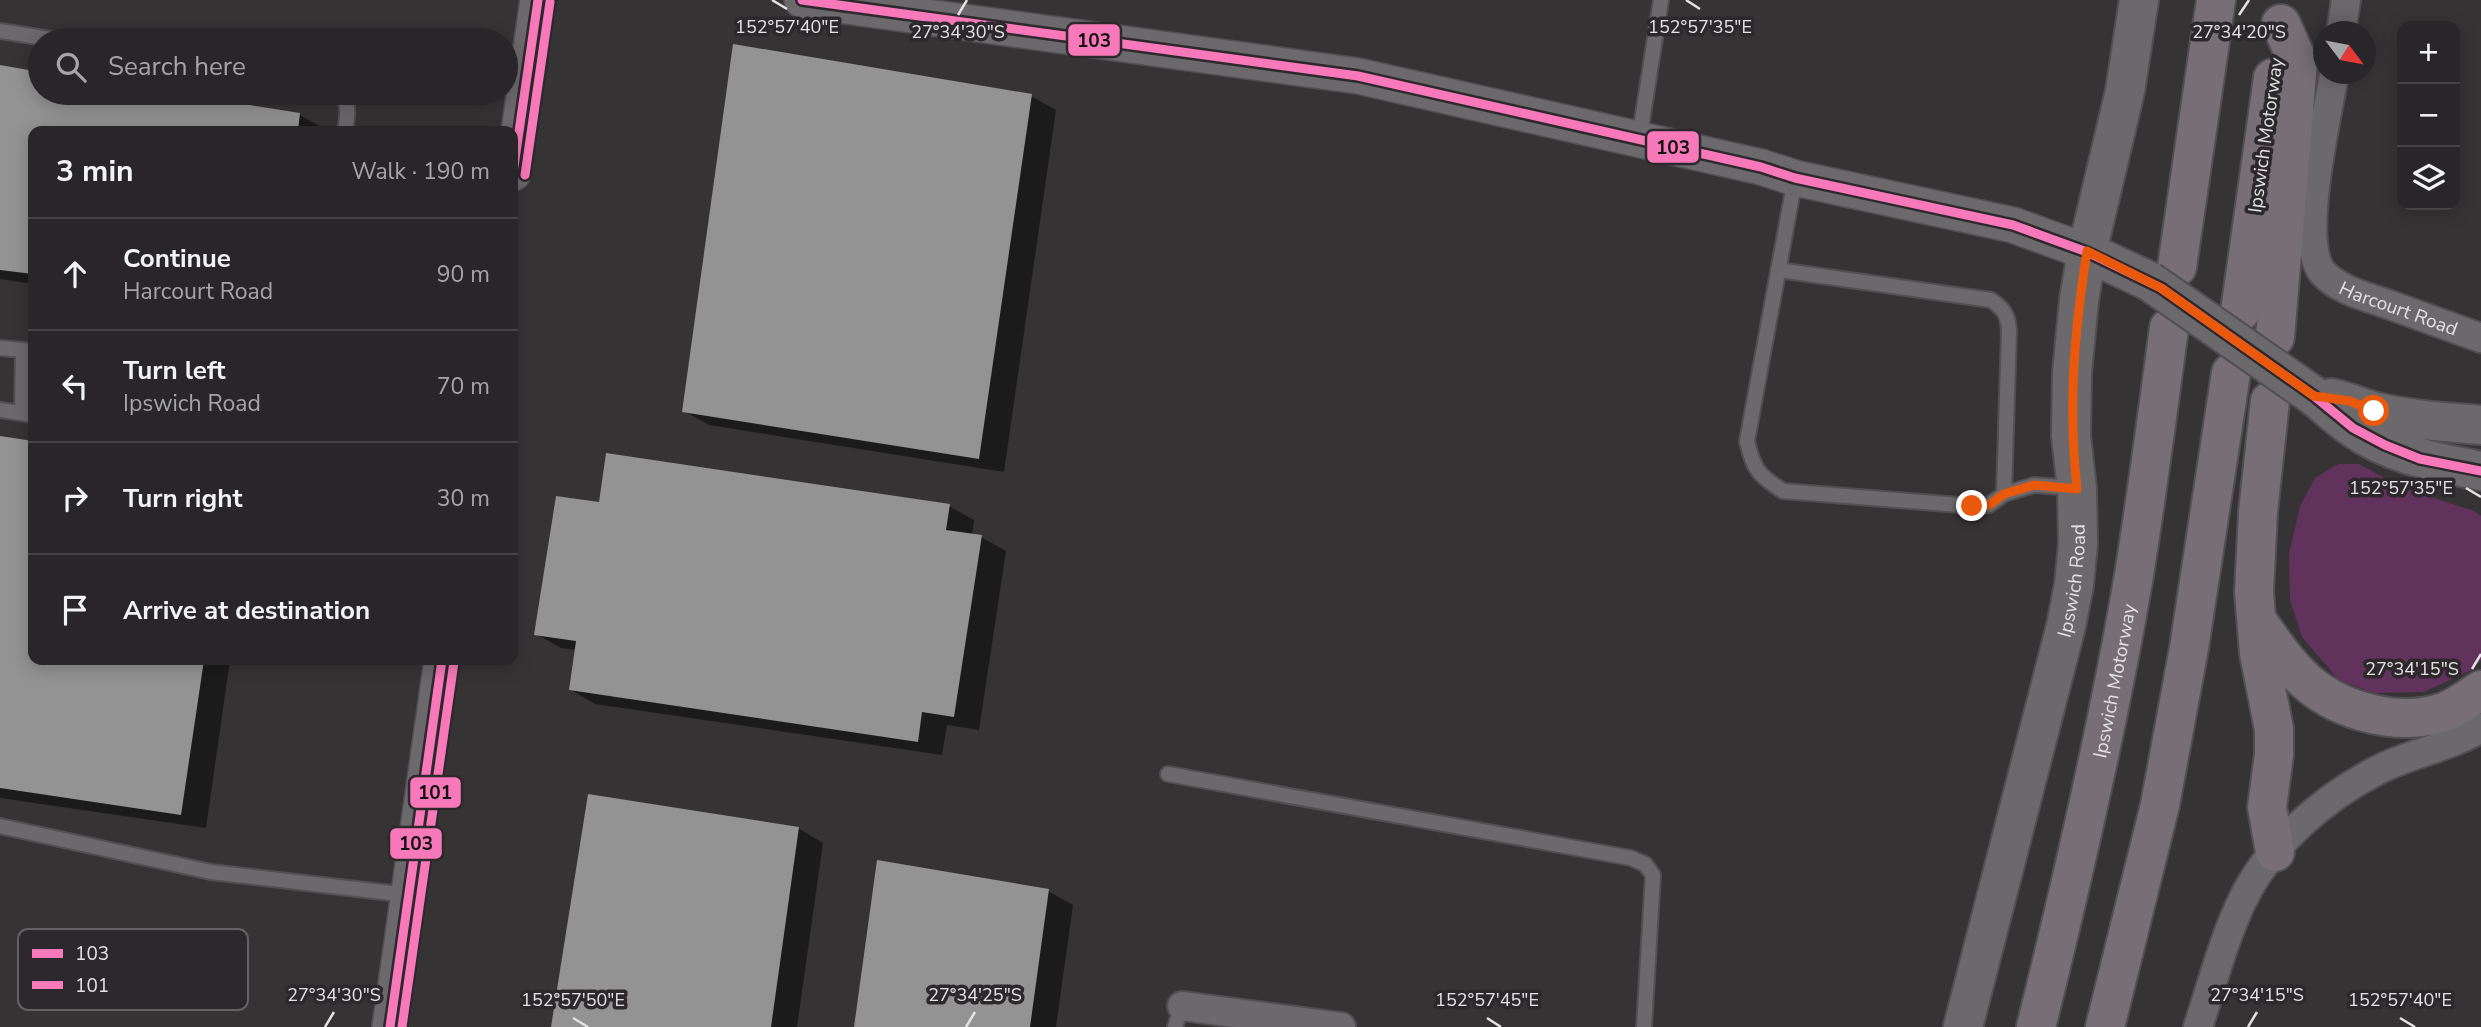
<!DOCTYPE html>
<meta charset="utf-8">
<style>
body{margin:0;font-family:"Nunito Sans",sans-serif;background:#302e30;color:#f1f3f6}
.controls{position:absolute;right:21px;top:21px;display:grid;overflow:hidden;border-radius:14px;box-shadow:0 4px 18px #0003}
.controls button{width:63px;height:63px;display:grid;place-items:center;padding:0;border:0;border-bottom:2px solid #444345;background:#282628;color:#f1f3f6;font:35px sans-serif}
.compass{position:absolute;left:2313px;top:21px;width:63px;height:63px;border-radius:50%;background:#282628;box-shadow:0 4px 18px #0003;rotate:122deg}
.stop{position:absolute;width:21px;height:21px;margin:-16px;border:5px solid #ea580c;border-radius:50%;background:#fff}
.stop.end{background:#ea580c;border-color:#fff;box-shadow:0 2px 7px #0008}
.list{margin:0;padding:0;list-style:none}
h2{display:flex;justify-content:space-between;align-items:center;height:91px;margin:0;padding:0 28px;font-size:30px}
h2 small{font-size:23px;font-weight:400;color:#a5a5a8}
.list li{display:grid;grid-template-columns:46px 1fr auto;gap:21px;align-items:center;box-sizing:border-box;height:112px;padding:0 28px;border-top:2px solid #444345}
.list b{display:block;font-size:26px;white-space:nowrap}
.list p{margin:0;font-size:23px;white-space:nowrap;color:#a5a5a8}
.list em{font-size:23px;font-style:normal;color:#a5a5a8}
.icon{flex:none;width:38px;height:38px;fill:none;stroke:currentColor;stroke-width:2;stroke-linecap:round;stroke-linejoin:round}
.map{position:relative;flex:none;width:2481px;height:1027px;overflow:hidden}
.search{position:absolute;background:#282628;box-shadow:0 4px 18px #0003;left:28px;top:28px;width:490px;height:77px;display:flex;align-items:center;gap:18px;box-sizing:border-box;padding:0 24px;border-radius:38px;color:#a5a5a8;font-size:26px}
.panel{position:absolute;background:#282628;box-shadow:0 4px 18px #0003;left:28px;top:126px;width:490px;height:539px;border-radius:14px}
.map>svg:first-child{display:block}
</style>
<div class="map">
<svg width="2481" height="1027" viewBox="0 0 2481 1027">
<rect width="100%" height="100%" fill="#363335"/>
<!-- green -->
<path fill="#60325c" d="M2338,464H2359L2403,488L2474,511L2481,516V660L2472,670L2424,692L2374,693L2339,680L2302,637L2290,600L2289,554L2300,506L2315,478Z"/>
<!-- shadow -->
<path fill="#0007" d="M0,67L40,73V93H162L300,115L325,129L324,131H33V284L0,279Z
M1031,96L1056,110L1004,472L709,425L684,411Z
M0,437L33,442V660H230L206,828L0,798Z
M600,504L949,506L974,520L972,536L981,537L1006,551L979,730L947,725L942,755L595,704L571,690L577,650L561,648L536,634Z
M798,828L823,843L797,1027H553Z
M1048,891L1073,905L1056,1027H856Z"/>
<!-- building -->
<path fill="#949393" d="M733,44L1032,94L979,459L682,412Z
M0,65L40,72V93H173L300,113L298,131H33V274L0,270Z
M0,436L33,441V660H204L181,815L0,788Z
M606,453L950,504L946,530L982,535L954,717L922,712L918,742L569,690L576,641L534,635L556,496L599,502Z
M588,794L799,827L771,1027H551Z
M877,860L1049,889L1030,1027H854Z"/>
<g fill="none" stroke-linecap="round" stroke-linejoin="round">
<defs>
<path id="service" d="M0,31L56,40
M339,93C351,103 347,117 345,131
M1639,140L1661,0
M1795,179L1747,441C1753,469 1759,476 1783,491L1972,506L1989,505L2004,494L2034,485L2074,488
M1778,270L1991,300C2004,309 2008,315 2009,331L2004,494
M0,348L33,351
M0,410L33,415
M22,413L23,350
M1168,774L1631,858L1645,864L1653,875L1644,1027
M0,826L211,872L408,895
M1175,1027L1182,1006"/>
<g id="minor">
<path d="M2341,32L2346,0"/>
<path id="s1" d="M2334,74C2328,114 2296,244 2323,273C2340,291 2368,297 2390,305C2420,316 2451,327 2481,338"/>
<path d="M1182,1006L1341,1027"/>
<path d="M2198,1027C2212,985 2223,941 2242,901C2269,845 2323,798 2378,770C2411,753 2448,748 2481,728"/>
</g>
<path id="tertiary" d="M802,0L1358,76L1761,167L1795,178L2013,225L2087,252
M513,173L538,0
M390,1027L442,660"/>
<g id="secondary">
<path d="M2087,252L2149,281"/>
<path d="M2314,396C2326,406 2339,418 2352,427C2390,455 2436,462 2481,471"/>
<path d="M2330,398C2347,401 2361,408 2377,412C2411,420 2446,422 2481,425"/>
<path id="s2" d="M1963,1027L2066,626L2074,585L2078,544L2077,489L2071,436L2072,373L2079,300L2087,252L2125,91L2139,0"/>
</g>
<g id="motorway">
<path d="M2177,267L2216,0"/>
<path d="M2240,312L2273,78"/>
<path d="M2275,337L2298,62L2281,24"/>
<path d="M2270,401L2258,512L2254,592L2259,653L2274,729V755L2267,807L2275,852"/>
<path d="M2257,621C2273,642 2287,665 2308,683C2342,712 2400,727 2444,712C2457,707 2469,698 2481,690"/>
<path id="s3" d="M2036,1027C2073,878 2108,727 2134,575C2147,493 2158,411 2169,328"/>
<path d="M2105,1027L2160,805L2189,648L2231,373"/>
</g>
</defs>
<!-- service casing -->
<use href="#service" stroke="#514f51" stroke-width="18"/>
<!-- minor casing -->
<use href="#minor" stroke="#514f51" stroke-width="32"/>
<!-- tertiary casing -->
<use href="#tertiary" stroke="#514f51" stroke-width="38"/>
<!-- secondary casing -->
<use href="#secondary" stroke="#514f51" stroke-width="42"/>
<!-- motorway casing -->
<use href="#motorway" stroke="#514f51" stroke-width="42"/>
<!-- service -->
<use href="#service" stroke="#6b696b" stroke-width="14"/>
<!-- minor -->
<use href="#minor" stroke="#6b696b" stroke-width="28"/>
<!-- tertiary -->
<use href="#tertiary" stroke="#6b696b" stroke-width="35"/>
<!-- secondary -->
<use href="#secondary" stroke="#6b696b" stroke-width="38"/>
<!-- motorway -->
<use href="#motorway" stroke="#776e76" stroke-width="38"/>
<defs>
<path id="secondary-bridge" d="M2149,281L2314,396"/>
</defs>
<!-- secondary-bridge casing -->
<use href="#secondary-bridge" stroke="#514f51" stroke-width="42" stroke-linecap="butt"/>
<!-- secondary-bridge -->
<use href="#secondary-bridge" stroke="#6b696b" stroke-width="38"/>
<defs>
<path id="bus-1" d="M802,0L1358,76L1761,167L1795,178L2013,225L2087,252L2161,288L2314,396L2353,428L2385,445L2420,459L2481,471
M513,173L538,0
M390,1027L442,660"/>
<path id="bus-2" d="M525,175L550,2
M402,1027L454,662"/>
</defs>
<!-- bus-1 casing -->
<use href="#bus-1" stroke="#2d282c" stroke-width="14"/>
<!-- bus-2 casing -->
<use href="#bus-2" stroke="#2d282c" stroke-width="14"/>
<!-- bus-1 -->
<use href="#bus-1" stroke="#f879b9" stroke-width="9"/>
<!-- bus-2 -->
<use href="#bus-2" stroke="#f879b9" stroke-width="9"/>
</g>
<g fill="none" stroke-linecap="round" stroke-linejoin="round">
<!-- route -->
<path stroke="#ea580c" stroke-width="9" d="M1972,506L1989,505L2004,494L2034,485L2077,489C2068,405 2074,334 2087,251L2161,288L2314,396L2350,401L2374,411"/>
</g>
<!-- ticks -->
<path fill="none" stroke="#e4e1e3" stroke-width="2.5" d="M772,0L787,9M1686,0L1700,9M958,15L967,0M2239,15L2249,0M2466,488L2481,497M2472,669L2481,654M573,1018L588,1027M1487,1018L1501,1027M2400,1018L2415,1027M325,1027L334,1012M966,1027L975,1012M2248,1027L2257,1012"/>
<g text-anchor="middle" stroke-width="7" stroke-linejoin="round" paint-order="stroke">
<!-- street labels -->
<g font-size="19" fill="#e4e1e3" stroke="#2d282c">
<text transform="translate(2265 135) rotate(-82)" y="7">Ipswich Motorway</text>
<text dy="7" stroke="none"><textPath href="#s1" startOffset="287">Harcourt Road</textPath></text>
<text dy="7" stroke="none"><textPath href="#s2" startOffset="460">Ipswich Road</textPath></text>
<text dy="7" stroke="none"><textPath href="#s3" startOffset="355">Ipswich Motorway</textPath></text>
</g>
</g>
<!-- legend -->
<rect x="18" y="929" width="230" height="81" rx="10" fill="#2d282c" stroke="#646063" stroke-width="2"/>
<rect x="32" y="949" width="31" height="9" fill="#f879b9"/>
<rect x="32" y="981" width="31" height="8" fill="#f879b9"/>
<g font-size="19" fill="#e4e1e3">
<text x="75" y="960">103</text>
<text x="75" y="992">101</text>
</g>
<g font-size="18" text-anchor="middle" fill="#e4e1e3" stroke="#2d282c" stroke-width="7" stroke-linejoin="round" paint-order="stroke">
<text x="787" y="33">152°57'40"E</text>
<text x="1700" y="33">152°57'35"E</text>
<text x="958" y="38">27°34'30"S</text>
<text x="2239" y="38">27°34'20"S</text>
<text x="2401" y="494">152°57'35"E</text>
<text x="2412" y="675">27°34'15"S</text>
<text x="334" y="1001">27°34'30"S</text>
<text x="975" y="1001">27°34'25"S</text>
<text x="2257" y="1001">27°34'15"S</text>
<text x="573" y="1006">152°57'50"E</text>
<text x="1487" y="1006">152°57'45"E</text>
<text x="2400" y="1006">152°57'40"E</text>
</g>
<g stroke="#2d282c" stroke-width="2.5">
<rect x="1067" y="23" width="54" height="34" rx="7" fill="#f879b9"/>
<rect x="1646" y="130" width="54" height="34" rx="7" fill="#f879b9"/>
<rect x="409" y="776" width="53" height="33" rx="7" fill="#f879b9"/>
<rect x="389" y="827" width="54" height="33" rx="7" fill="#f879b9"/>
</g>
<g font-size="19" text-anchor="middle" font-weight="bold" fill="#111">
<text x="1094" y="47">103</text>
<text x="1673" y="154">103</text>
<text x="435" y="799">101</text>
<text x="416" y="850">103</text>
</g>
</svg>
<div class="controls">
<button>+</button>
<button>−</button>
<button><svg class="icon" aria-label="layers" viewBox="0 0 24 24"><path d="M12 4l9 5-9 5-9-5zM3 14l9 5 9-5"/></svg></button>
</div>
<svg class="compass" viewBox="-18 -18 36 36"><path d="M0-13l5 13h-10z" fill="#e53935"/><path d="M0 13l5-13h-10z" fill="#a5a5a8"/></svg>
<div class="stop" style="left:2374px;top:411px"></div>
<div class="stop end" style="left:1972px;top:506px"></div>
<div class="search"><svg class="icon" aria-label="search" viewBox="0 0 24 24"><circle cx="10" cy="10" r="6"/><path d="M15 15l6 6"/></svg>Search here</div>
<section class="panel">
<h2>3 min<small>Walk · 190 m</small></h2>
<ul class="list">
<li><svg class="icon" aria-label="ahead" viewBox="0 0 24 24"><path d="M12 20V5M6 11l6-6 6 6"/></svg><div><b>Continue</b><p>Harcourt Road</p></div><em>90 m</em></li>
<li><svg class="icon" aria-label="left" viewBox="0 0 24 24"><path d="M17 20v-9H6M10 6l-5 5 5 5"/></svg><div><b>Turn left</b><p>Ipswich Road</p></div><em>70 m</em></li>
<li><svg class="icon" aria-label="right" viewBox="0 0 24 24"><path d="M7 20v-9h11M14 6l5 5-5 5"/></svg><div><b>Turn right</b></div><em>30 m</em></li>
<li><svg class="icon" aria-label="arrive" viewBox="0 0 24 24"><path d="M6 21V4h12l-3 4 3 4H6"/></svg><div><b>Arrive at destination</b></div></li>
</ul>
</section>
</div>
